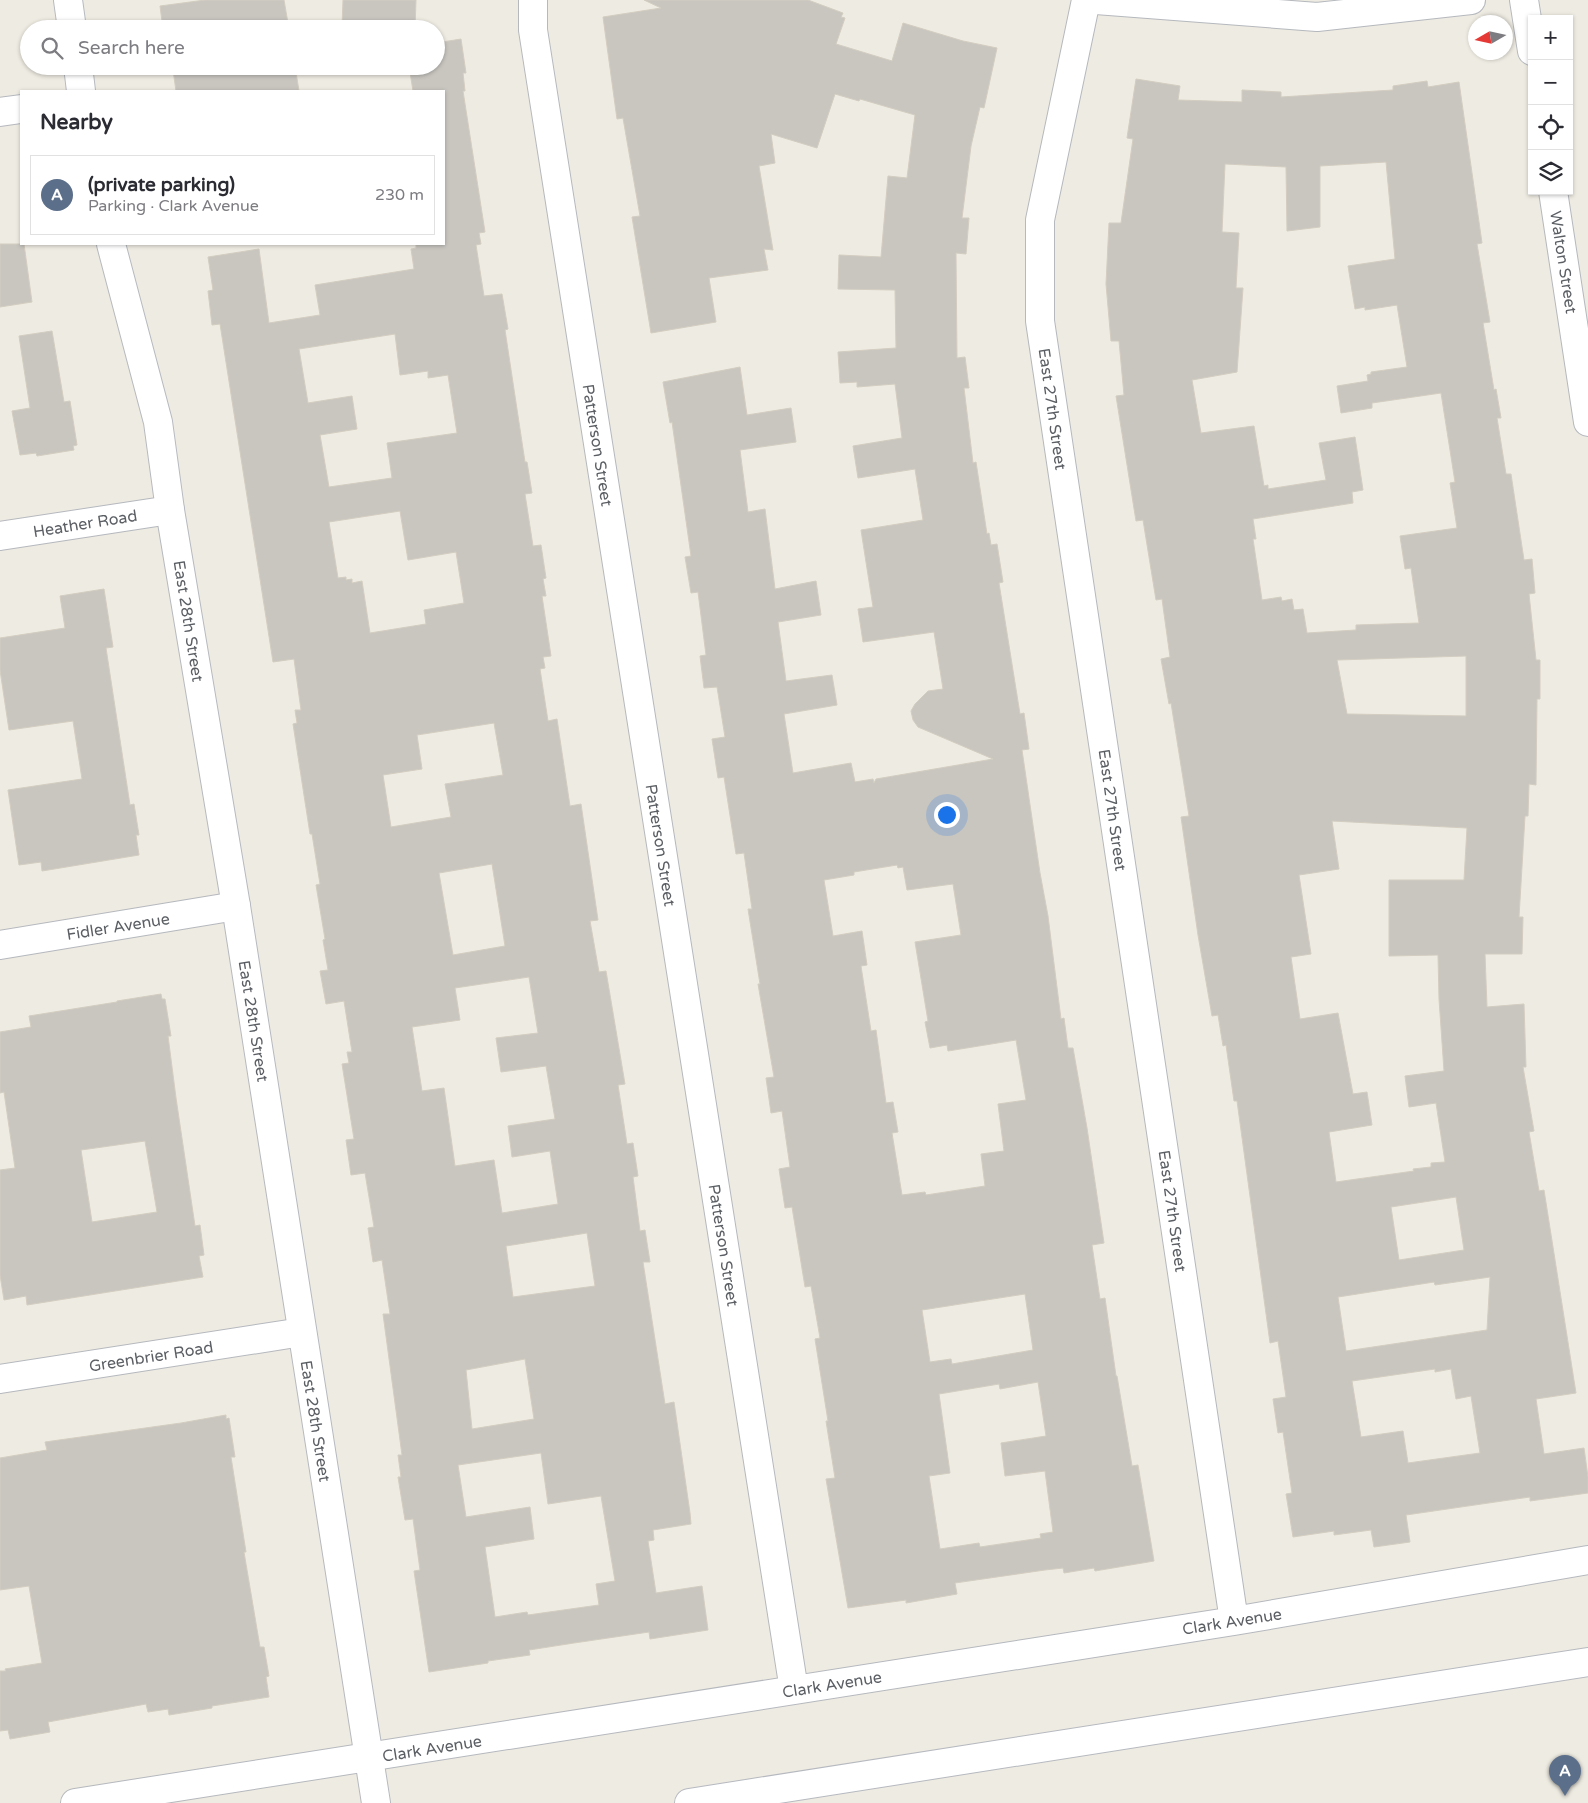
<!DOCTYPE html>
<meta charset="utf-8">
<style>
body{margin:0;font-family:"Varela Round",sans-serif;background:#f7f7f7;color:#2b2b33}
.controls{position:absolute;right:15px;top:15px;display:grid;overflow:hidden;border-radius:0px;box-shadow:0 1px 4px #0004}
.controls button{width:45px;height:45px;display:grid;place-items:center;padding:0;border:0;border-bottom:1px solid #e1e1e2;background:#fff;color:#2b2b33;font:25px sans-serif}
.compass{position:absolute;left:1468px;top:15px;width:45px;height:45px;border-radius:50%;background:#fff;box-shadow:0 1px 4px #0004;rotate:261deg}
.you{position:absolute;left:946px;top:814px;width:18px;height:18px;margin:-12px;border:4px solid #fff;border-radius:50%;background:#1a73e8;box-shadow:0 0 0 8px #1a73e833}
.badge{display:grid;place-items:center;width:32px;height:32px;border-radius:50%;background:#2563eb;color:#fff;font-size:16px;font-weight:700}
.pin{position:absolute;translate:-50% -41px;filter:drop-shadow(0 1px 2px #0008)}
.pin::after{content:'';position:absolute;top:26px;width:18px;height:15px;background:inherit;clip-path:polygon(0 0,100% 0,50% 100%)}
.list{margin:0;padding:0;list-style:none}
h2{display:flex;justify-content:space-between;align-items:center;height:65px;margin:0;padding:0 20px;font-size:21px}
h2 small{font-size:16px;font-weight:400;color:#7c7c81}
.list li{display:grid;grid-template-columns:32px 1fr auto;gap:15px;align-items:center;box-sizing:border-box;height:80px;margin:0 10px 10px;padding:0 10px;border:1px solid #e1e1e2;border-radius:0px}
.list b{display:block;font-size:19px;white-space:nowrap}
.list p{margin:0;font-size:16px;white-space:nowrap;color:#7c7c81}
.list em{font-size:16px;font-style:normal;color:#7c7c81}
.icon{flex:none;width:28px;height:28px;fill:none;stroke:currentColor;stroke-width:2;stroke-linecap:round;stroke-linejoin:round}
.map{position:relative;flex:none;width:1588px;height:1803px;overflow:hidden}
.search{position:absolute;background:#fff;box-shadow:0 1px 4px #0004;left:20px;top:20px;width:425px;height:55px;display:flex;align-items:center;gap:12px;box-sizing:border-box;padding:0 18px;border-radius:28px;color:#7c7c81;font-size:19px}
.panel{position:absolute;background:#fff;box-shadow:0 1px 4px #0004;left:20px;top:90px;width:425px;height:155px;border-radius:0px}
.map>svg:first-child{display:block}
</style>
<div class="map">
<svg width="1588" height="1803" viewBox="0 0 1588 1803">
<rect width="100%" height="100%" fill="#eeebe2"/>
<!-- building -->
<path fill="#c9c6c0" stroke="#d3cdc1" fill-rule="evenodd" d="M205,0H284L289,29H163L160,6Z
M343,0H416L415,29L342,26Z
M644,0H808L843,13L841,17L845,18L836,44L892,61L903,23L963,41L997,48L984,108L980,107L971,146L962,218H969L966,254L956,253L957,358L965,357L969,388H964L973,463L976,462L987,534L989,533L991,545L997,544L1003,582L999,583L1020,714L1024,713L1029,749L1022,750L1040,873L1048,916L1061,1019L1064,1018L1068,1048H1073L1087,1128L1104,1243L1092,1245L1100,1299L1105,1298L1116,1376H1117L1132,1466L1138,1465L1154,1561L1095,1571L1094,1568L1064,1573L1063,1568L1045,1570L955,1583L957,1594L906,1603V1600L848,1608L826,1479L835,1478L826,1421H828L815,1339L820,1338L811,1286L805,1287L792,1207L785,1208L779,1169L790,1167L782,1111L771,1113L766,1078L774,1077L758,984H760L748,909H752L744,853L736,854L724,777L718,778L712,739L725,737L717,687L704,688L700,656L706,655L698,592L691,593L685,557L691,556L672,422L670,423L663,382L740,367L747,415L791,408L796,442L740,450L748,512L765,509L775,589L816,581L821,615L778,622L786,681L832,675L837,705L784,714L793,773L851,763L855,782L873,779L874,783L876,779L993,759L918,727L913,720L911,711L915,704L928,691L943,689L934,632L863,642L858,609L873,607L861,530L923,520L915,469L858,478L853,446L902,438L895,384L857,387V382L840,383L838,352L896,348L895,290L838,289L839,255L881,257L888,176L907,178L915,115L860,99L859,101L835,94L817,148L771,134L775,163L759,166L773,250L764,249L768,270L709,278L716,322L651,333L632,217L640,216L623,118L617,119L603,17L661,8ZM897,865L898,868L903,867L907,890L953,884L961,935L915,942L928,1021L925,1022L930,1048L947,1045L948,1051L1016,1040L1026,1100L998,1104L1004,1151L981,1154L985,1186L926,1195L925,1192L902,1195L892,1133L898,1132L893,1102L886,1103L876,1030L871,1031L861,966L867,965L862,931L833,936L824,880L854,875V872ZM1025,1294L1033,1350L952,1364L951,1359L930,1362L922,1310ZM1038,1382L1046,1436L1001,1443L1005,1476L1045,1471L1053,1532L1040,1534L1041,1538L980,1547L979,1543L940,1549L929,1476L950,1473L939,1394L999,1384L1000,1389Z
M461,39L466,73H463L465,91H463L485,232L479,233L481,244L476,245L484,296L502,294L508,329L505,330L525,462H527L532,493L525,494L533,546L541,545L546,578L543,579L546,596H542L551,656L543,657L545,668L540,669L548,721L557,719L570,806L581,804L598,920L590,921L599,972L606,971L625,1084L618,1085L627,1144L633,1143L638,1176L633,1177L640,1231L645,1230L650,1262H643L665,1404L674,1402L690,1513L691,1524L653,1530L654,1540L648,1541L656,1593L702,1586L708,1630L650,1639L649,1632L574,1643L529,1650L530,1655L488,1661V1663L429,1672L414,1571L420,1570L413,1519L405,1520L398,1477H401L398,1455H402L383,1314H390L382,1260L373,1262L368,1228L374,1227L365,1173L351,1175L346,1140L354,1139L342,1064L349,1063L347,1052H352L344,1001L326,1004L320,971L328,970L323,940L325,939L316,885L320,884L312,834H310L293,724L297,723L295,710H301L294,659L273,662L220,324L212,325L208,291L213,290L208,257L259,249L269,323L320,315L315,285L414,269L411,249L416,248V244H444V91H413L409,66H436V43ZM395,334L400,375L428,371V378L448,375L457,433L387,443L392,478L329,487L320,435L357,429L352,396L308,403L299,349ZM400,511L408,560L456,552L464,603L424,610L426,624L370,633L362,581L352,583V579L346,580V577L338,578L329,522ZM494,723L503,775L445,784L451,817L391,827L383,775L422,769L417,735ZM492,864L505,946L453,955L439,873ZM529,977L538,1033L496,1038L501,1072L546,1066L555,1119L508,1126L512,1157L550,1151L558,1204L502,1213L494,1160L455,1166L444,1088L422,1091L412,1027L460,1020L455,988ZM587,1233L595,1286L513,1297L506,1246ZM525,1359L534,1419L472,1429L466,1370ZM541,1453L548,1504L601,1496L615,1581L596,1584L599,1605L528,1615L527,1612L495,1617L485,1547L534,1539L530,1507L466,1517L458,1465Z
M169,66H295L299,91H176L173,70L170,71Z
M1136,79L1180,86L1178,100L1242,102V90L1281,92V97L1393,90V86L1427,81L1428,87L1459,82L1482,243L1477,244L1490,322L1483,323L1494,390L1496,389L1501,418H1497L1506,474H1511L1524,560L1532,559L1535,593L1529,594L1536,660H1540V699H1537L1536,785L1529,784L1528,816H1525L1519,917H1523L1522,954H1485L1487,1007L1524,1004L1526,1067H1523L1534,1131L1529,1132L1539,1191L1544,1190L1576,1393L1536,1399L1544,1454L1584,1448L1588,1477V1493L1530,1501V1497L1406,1515L1410,1542L1374,1547L1371,1530L1334,1535V1531L1293,1537L1286,1494L1292,1493L1283,1432L1278,1433L1273,1399L1286,1397L1278,1341L1270,1343L1237,1101H1234L1226,1045L1223,1046L1218,1015L1212,1016L1198,935L1181,817L1189,816L1171,703L1169,704L1161,659L1170,657L1162,599L1156,600L1143,520L1136,521L1116,396L1124,395L1119,341H1111L1106,284L1109,223H1121L1133,139L1127,138ZM1386,162L1395,259L1348,266L1355,309L1365,307V310L1397,305L1407,367L1371,372V374L1367,375L1368,381L1337,386L1341,413L1372,408V403L1441,393L1455,482L1450,483L1457,528L1400,536L1405,569L1411,568L1419,623L1356,625V630L1307,633L1303,609L1294,610L1292,599L1282,601L1281,597L1262,600L1253,539H1256L1253,519L1353,503L1352,492L1363,490L1355,437L1319,443L1326,480L1268,489V485L1264,486L1254,426L1201,433L1192,380L1237,372L1243,288H1236L1239,233L1222,232L1225,164L1286,167L1287,231L1320,227V166ZM1466,656V716L1347,714L1337,660ZM1332,821L1467,828L1464,880H1389V956L1438,955L1439,999L1444,1071L1405,1076L1409,1107L1436,1103L1445,1162L1431,1163V1167L1413,1169L1414,1171L1336,1182L1329,1132L1372,1125L1367,1092L1353,1094L1338,1013L1300,1019L1291,957L1311,954L1299,875L1339,869ZM1456,1197L1464,1250L1399,1260L1391,1207ZM1490,1277L1487,1330L1346,1351L1338,1297L1434,1282L1435,1285ZM1435,1369V1372L1451,1369L1456,1399L1471,1396L1480,1453L1408,1463L1403,1431L1361,1437L1352,1381Z
M0,244H24L32,302L0,307Z
M52,331L64,402L70,401L77,445L73,446L74,450L37,456L36,453L20,455L12,411L30,408L19,336Z
M104,589L113,647L106,648L130,805L134,804L139,835H136L139,855L42,871L41,862L19,865L8,790L82,779L73,721L9,730L0,670V638L65,628L60,596Z
M161,994L162,999H165L171,1036H168L176,1098L195,1226L200,1225L204,1255L199,1256L203,1277L27,1305L26,1296L4,1300L0,1275V1170L15,1168L4,1092L0,1093V1032L31,1027L29,1016L117,1002V1001ZM145,1141L157,1212L92,1222L81,1150Z
M226,1415V1419L229,1418L235,1457H231L246,1552H244L260,1647H264L269,1676L266,1677L269,1697L212,1706V1708L169,1715L168,1709L148,1712L146,1704L48,1722L50,1732L10,1739L8,1730L0,1731V1671H6L5,1669L42,1663L29,1586L0,1590V1458L47,1450L45,1442L181,1423Z"/>
<g fill="none" stroke-linecap="round" stroke-linejoin="round">
<defs>
<path id="street" d="M533,0V30L794,1690
M1086,0L1040,220V321L1234,1621
M1096,0L1317,17L1471,0
M1524,0L1532,51
M0,112L21,109
M1553,191L1588,422
M0,536L170,510
M0,945L236,906
M0,1379L302,1332
M75,1803L1234,1621L1588,1560"/>
<path id="secondary" d="M68,0L72,29
M78,66L81,91
M111,244L158,422L170,510L236,906L376,1803
M689,1803L1588,1662"/>
</defs>
<!-- street casing -->
<use href="#street" stroke="#b5b8bd" stroke-width="30"/>
<!-- secondary casing -->
<use href="#secondary" stroke="#b6b9bf" stroke-width="30"/>
<!-- street -->
<use href="#street" stroke="#fff" stroke-width="28"/>
<!-- secondary -->
<use href="#secondary" stroke="#fff" stroke-width="28"/>
</g>
<g text-anchor="middle" stroke-width="4" stroke-linejoin="round" paint-order="stroke">
<!-- street labels -->
<g font-size="16" fill="#5b5f64" stroke="#fff">
<text transform="translate(1564 262) rotate(81)" y="6">Walton Street</text>
<text transform="translate(1053 409) rotate(82)" y="6">East 27th Street</text>
<text transform="translate(598 445) rotate(81)" y="6">Patterson Street</text>
<text transform="translate(85 523) rotate(-9)" y="6">Heather Road</text>
<text transform="translate(189 621) rotate(81)" y="6">East 28th Street</text>
<text transform="translate(1113 810) rotate(82)" y="6">East 27th Street</text>
<text transform="translate(661 845) rotate(81)" y="6">Patterson Street</text>
<text transform="translate(118 926) rotate(-9)" y="6">Fidler Avenue</text>
<text transform="translate(254 1021) rotate(81)" y="6">East 28th Street</text>
<text transform="translate(1173 1211) rotate(82)" y="6">East 27th Street</text>
<text transform="translate(724 1245) rotate(81)" y="6">Patterson Street</text>
<text transform="translate(151 1356) rotate(-9)" y="6">Greenbrier Road</text>
<text transform="translate(316 1421) rotate(81)" y="6">East 28th Street</text>
<text transform="translate(1232 1621) rotate(-9)" y="6">Clark Avenue</text>
<text transform="translate(832 1684) rotate(-9)" y="6">Clark Avenue</text>
<text transform="translate(432 1748) rotate(-9)" y="6">Clark Avenue</text>
</g>
</g>
</svg>
<div class="controls">
<button>+</button>
<button>−</button>
<button><svg class="icon" aria-label="locate" viewBox="0 0 24 24"><circle cx="12" cy="12" r="6"/><path d="M12 2v4M12 18v4M2 12h4M18 12h4"/></svg></button>
<button><svg class="icon" aria-label="layers" viewBox="0 0 24 24"><path d="M12 4l9 5-9 5-9-5zM3 14l9 5 9-5"/></svg></button>
</div>
<svg class="compass" viewBox="-18 -18 36 36"><path d="M0-13l5 13h-10z" fill="#e53935"/><path d="M0 13l5-13h-10z" fill="#7c7c81"/></svg>
<div class="you"></div>
<div class="pin badge" style="left:1565px;top:1796px;background:#5c6f8a">A</div>
<div class="search"><svg class="icon" aria-label="search" viewBox="0 0 24 24"><circle cx="10" cy="10" r="6"/><path d="M15 15l6 6"/></svg>Search here</div>
<section class="panel">
<h2>Nearby<small></small></h2>
<ul class="list">
<li><span class="badge" style="background:#5c6f8a">A</span><div><b>(private parking)</b><p>Parking · Clark Avenue</p></div><em>230 m</em></li>
</ul>
</section>
</div>
